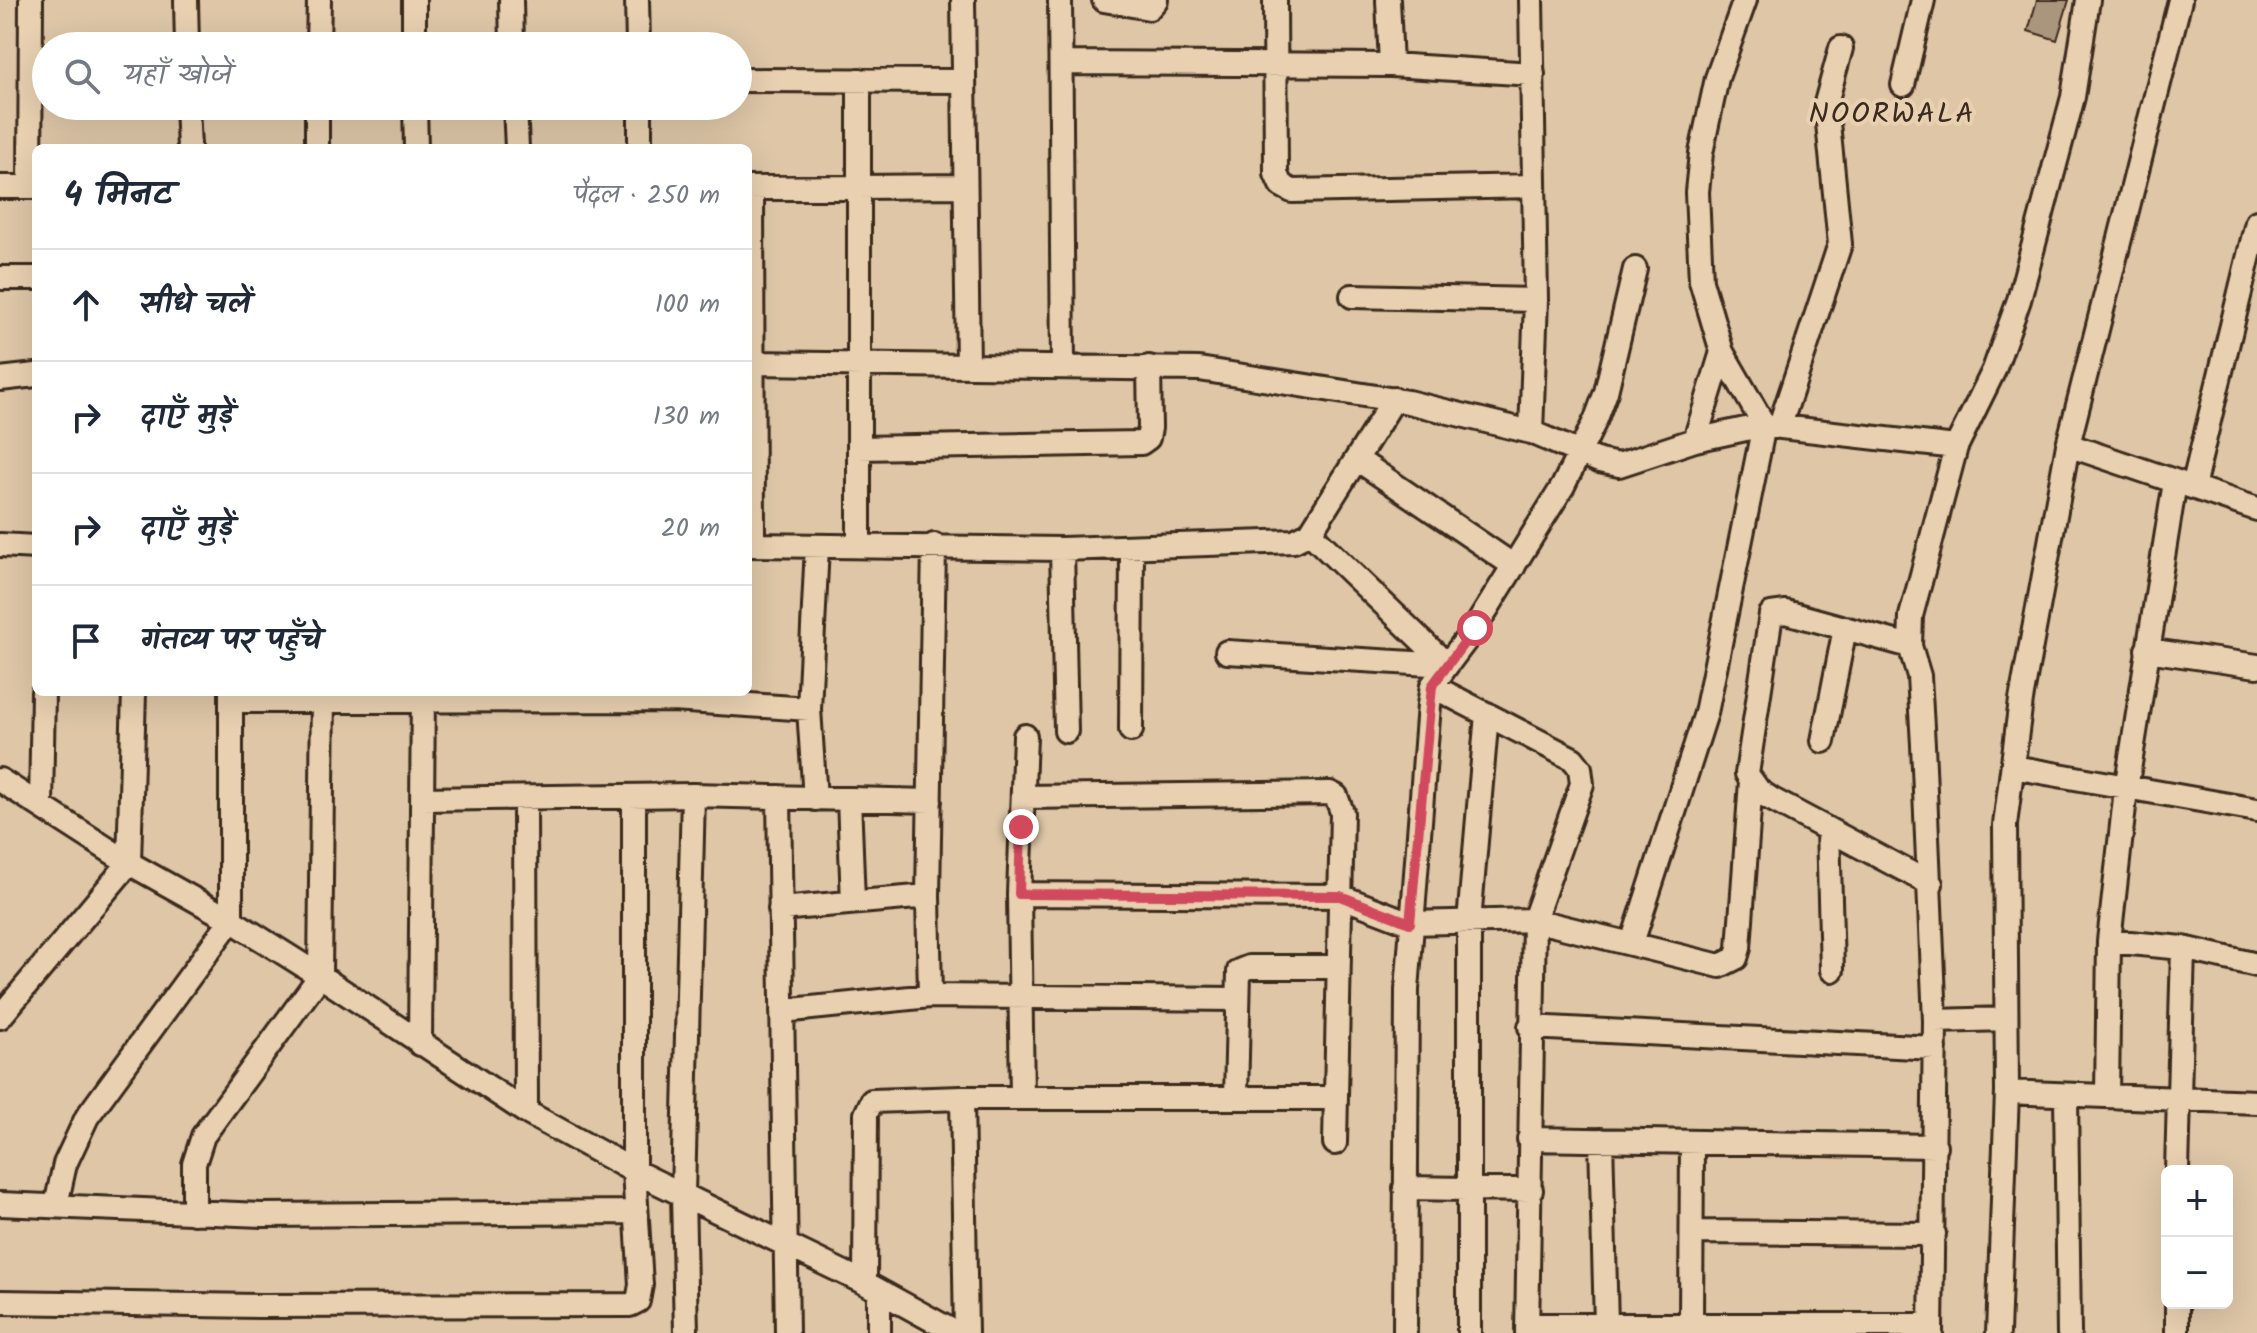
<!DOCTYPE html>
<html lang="hi">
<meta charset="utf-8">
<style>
body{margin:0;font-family:Kalam,"Playpen Sans Deva",sans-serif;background:#f2f2f3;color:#1f2937}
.controls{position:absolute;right:24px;bottom:24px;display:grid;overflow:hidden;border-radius:12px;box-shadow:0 8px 32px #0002}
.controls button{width:72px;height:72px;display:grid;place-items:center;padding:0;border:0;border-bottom:2px solid #e0e1e3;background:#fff;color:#1f2937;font:40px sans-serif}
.stop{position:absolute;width:24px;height:24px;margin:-18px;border:6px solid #d1495b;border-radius:50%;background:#fff}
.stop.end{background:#d1495b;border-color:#fff;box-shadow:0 2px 8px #0008}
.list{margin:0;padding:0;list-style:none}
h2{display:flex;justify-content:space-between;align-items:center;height:104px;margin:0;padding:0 32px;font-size:34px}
h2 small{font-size:26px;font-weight:400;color:#747a83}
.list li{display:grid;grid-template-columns:52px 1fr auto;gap:24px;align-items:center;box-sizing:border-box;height:112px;padding:0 32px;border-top:2px solid #e0e1e3}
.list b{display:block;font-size:30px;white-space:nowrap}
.list em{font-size:26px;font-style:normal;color:#747a83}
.icon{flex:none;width:44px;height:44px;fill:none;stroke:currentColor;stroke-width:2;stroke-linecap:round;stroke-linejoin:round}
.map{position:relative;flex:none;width:2257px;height:1333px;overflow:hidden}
.search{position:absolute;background:#fff;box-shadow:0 8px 32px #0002;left:32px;top:32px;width:720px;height:88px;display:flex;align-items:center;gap:20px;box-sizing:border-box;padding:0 28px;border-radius:44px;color:#747a83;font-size:30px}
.panel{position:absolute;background:#fff;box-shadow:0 8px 32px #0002;left:32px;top:144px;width:720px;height:552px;border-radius:12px}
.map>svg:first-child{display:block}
</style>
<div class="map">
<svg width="2257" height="1333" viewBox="0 0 2257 1333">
<rect width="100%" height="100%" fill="#dec6a7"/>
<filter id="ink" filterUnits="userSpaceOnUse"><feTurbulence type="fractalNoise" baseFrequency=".0125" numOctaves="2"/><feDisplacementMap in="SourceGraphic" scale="16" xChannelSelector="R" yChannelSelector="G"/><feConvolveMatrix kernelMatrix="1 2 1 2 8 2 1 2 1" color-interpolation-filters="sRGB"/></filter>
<g filter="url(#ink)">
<!-- building -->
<path fill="#aa967d" stroke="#3b2a1e" stroke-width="2" d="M2037,0H2069L2057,40L2028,31Z"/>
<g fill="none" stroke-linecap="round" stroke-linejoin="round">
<defs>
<path id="minor" d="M186,0L187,46
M414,0V46
M511,0L512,46
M637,0L638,46
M963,0L968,366
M1060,0L1063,367
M1104,0L1149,8L1156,0
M1275,0L1276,174L1281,185L1292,191L1534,186
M1388,0L1391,65
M318,46L319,0
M1061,63L1391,65L1533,74
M738,80L962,81
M1903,85L1923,0
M187,106L189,148
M415,106L416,148
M515,106L517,148
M640,106V148
M317,148V106
M0,187H36
M30,187L31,0
M748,188L964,186
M752,188L753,545
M0,278H36
M1352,296L1536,300
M748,363L1199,369L1408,402L1531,432L1599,461L1619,465L1695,440L1764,425L1956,447
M0,379L36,375
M1780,425L1840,244L1826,103L1841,48
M1531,432L1536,300L1531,0
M1695,440L1722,352L1701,281L1697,192L1701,153L1717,78L1745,0
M2068,445L2257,509
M859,448L1141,443L1148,438L1150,428L1149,367
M1358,460L1514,566
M2193,487L2257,222
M1310,533L1447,665L1432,686L1429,705L1407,990L1405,1333
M859,544V80
M0,545L36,547
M748,545L1062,549L1294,541L1310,533L1394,399
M1062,549L1066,731
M1910,646L1786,612L1771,614L1747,774L1759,791L1771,799L1931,884
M2147,650L2257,666
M1227,652L1447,665L1475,628L1563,486L1596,419L1606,392L1635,269
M1432,686L1573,759L1580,768L1582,784L1534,920L1527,1333
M231,701L673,700L809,709
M1131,730L1132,547
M1823,741L1845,628
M2013,767L2257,810
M0,780L129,863L231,920L320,976L526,1112L634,1171L865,1283L956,1333
M779,797L787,1333
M1023,797L1330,793L1336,796L1342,812L1335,1143
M525,798L526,1112
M423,799L693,795L930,801
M815,799L809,709L817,546
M849,799L853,902
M41,806L43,692
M1828,829L1832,970
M1019,894L1340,896L1410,923L1534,920L1720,966L1736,958L1739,948L1751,781
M780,909L928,896
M2109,941L2183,948L2257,965
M1632,943L1706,713L1764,425L1722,352
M930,996L928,896L934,545
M782,1011L930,996L1237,999
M0,1017L129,863L134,692
M1935,1021L2006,1019
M1530,1027L1935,1048
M420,1044L423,692
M2007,1092L2257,1102
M2066,1095L2069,1333
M2107,1096L2109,941L2126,789L2175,482
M1022,1097L1019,894L1025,736
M1236,1097L1239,971L1249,967H1337
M962,1098L966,1333
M1529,1139L1935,1146
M1601,1140L1606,1324
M2177,1171L2183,948
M1405,1188L1531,1190
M0,1204L262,1215L636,1212
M56,1205L65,1164L87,1117L231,920V692
M194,1213V1164L203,1136L320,976L323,692
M1692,1232L1934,1234
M865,1283L866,1114L872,1101L962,1098H1336
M879,1291V1333
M0,1302L259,1306L630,1305L638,1301L641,1285L634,1171V797
M1691,1323L1692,1143
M1527,1325H1931
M686,1333L683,1194L693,795
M1469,1333V922L1487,714
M1931,1333L1935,1021L1923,745L1919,676L1910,646L1911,616L1956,447L1994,370L2019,300L2073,97L2088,0
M1998,1333L2007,1092L2005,825L2021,700L2068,445L2180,0
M2177,1333V1303"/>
</defs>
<!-- minor casing -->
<use href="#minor" stroke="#3b2a1e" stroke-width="28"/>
<!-- minor -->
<use href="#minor" stroke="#e8d0b0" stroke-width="22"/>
</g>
</g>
<g fill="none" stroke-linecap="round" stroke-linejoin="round" filter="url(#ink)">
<!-- route -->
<path stroke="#d1495b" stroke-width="10" d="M1021,827L1019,894L1340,896L1410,923L1432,686L1475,628"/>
</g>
<g text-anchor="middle" stroke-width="8" stroke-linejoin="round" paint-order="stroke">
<!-- quarter labels -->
<g font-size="30" letter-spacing="2" fill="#3b2a1e" stroke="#e8d0b0">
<text x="1892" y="123">NOORWALA</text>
</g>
</g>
</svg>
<div class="controls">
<button>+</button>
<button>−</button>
</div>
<div class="stop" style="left:1475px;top:628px"></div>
<div class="stop end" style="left:1021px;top:827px"></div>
<div class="search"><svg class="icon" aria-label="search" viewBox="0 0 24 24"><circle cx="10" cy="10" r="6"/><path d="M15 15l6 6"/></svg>यहाँ खोजें</div>
<section class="panel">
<h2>4 मिनट<small>पैदल · 250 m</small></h2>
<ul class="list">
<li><svg class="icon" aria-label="ahead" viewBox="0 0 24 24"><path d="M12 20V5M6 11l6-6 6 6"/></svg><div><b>सीधे चलें</b></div><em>100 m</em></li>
<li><svg class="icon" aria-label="right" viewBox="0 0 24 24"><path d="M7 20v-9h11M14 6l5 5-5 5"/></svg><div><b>दाएँ मुड़ें</b></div><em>130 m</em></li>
<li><svg class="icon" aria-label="right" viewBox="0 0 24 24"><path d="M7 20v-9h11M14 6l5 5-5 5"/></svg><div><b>दाएँ मुड़ें</b></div><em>20 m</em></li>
<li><svg class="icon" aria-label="arrive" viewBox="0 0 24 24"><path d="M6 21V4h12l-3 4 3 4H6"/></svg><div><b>गंतव्य पर पहुँचे</b></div></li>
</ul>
</section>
</div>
